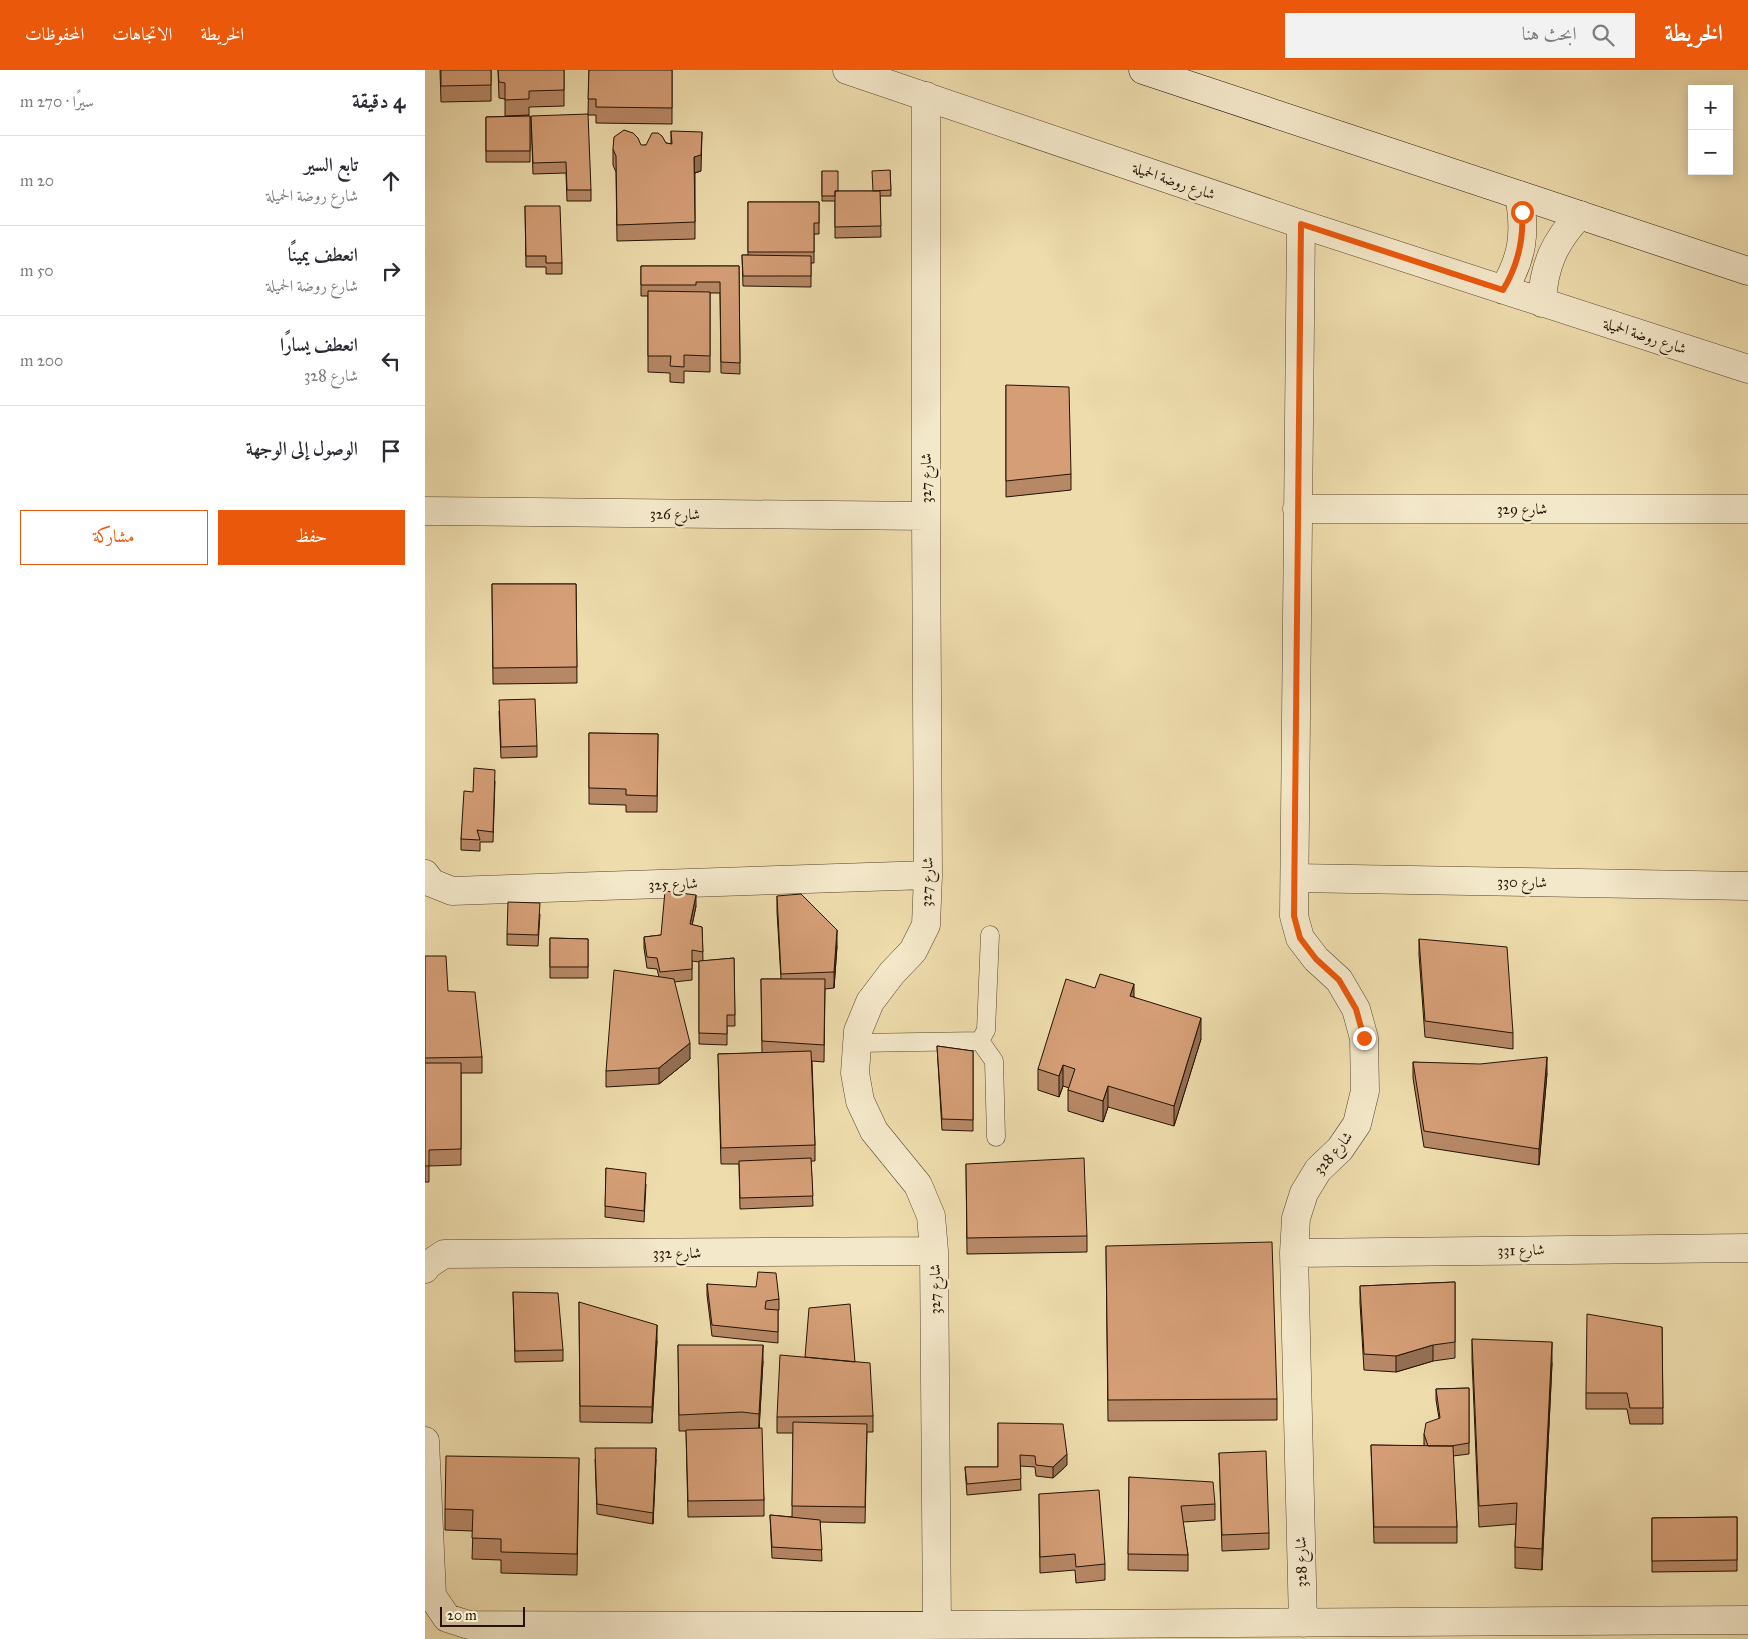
<!DOCTYPE html>
<html lang="ar">
<meta charset="utf-8">
<style>
body{margin:0;font-family:"IM FELL Great Primer",Amiri,serif;background:#f2f2f3;color:#2b2b33;direction:rtl}
.controls{position:absolute;right:15px;top:15px;display:grid;overflow:hidden;border-radius:0px;box-shadow:0 2px 12px #0003}
.controls button{width:45px;height:45px;display:grid;place-items:center;padding:0;border:0;border-bottom:1px solid #e1e1e2;background:#fff;color:#2b2b33;font:25px sans-serif}
.scale{position:absolute;left:15px;bottom:12px;width:85px;box-sizing:border-box;padding-left:5px;border:2px solid #241200;border-top:0;font-size:14px;line-height:18px;white-space:nowrap;color:#241200;-webkit-text-stroke:4px #f4e8ca;paint-order:stroke}
.stop{position:absolute;width:15px;height:15px;margin:-11px;border:4px solid #ea580c;border-radius:50%;background:#fff}
.stop.end{background:#ea580c;border-color:#fff;box-shadow:0 1px 5px #0008}
.list{margin:0;padding:0;list-style:none}
h2{display:flex;justify-content:space-between;align-items:center;height:65px;margin:0;padding:0 20px;font-size:21px}
h2 small{font-size:16px;font-weight:400;color:#7c7c81}
.list li{display:grid;grid-template-columns:32px 1fr auto;gap:15px;align-items:center;box-sizing:border-box;height:90px;padding:0 20px;border-top:1px solid #e1e1e2}
.list b{display:block;font-size:19px;white-space:nowrap}
.list p{margin:0;font-size:16px;white-space:nowrap;color:#7c7c81}
.list em{font-size:16px;font-style:normal;color:#7c7c81}
.actions{display:flex;gap:10px;padding:15px 20px}
.actions a{flex:1;padding:11px 0;border:1px solid #ea580c;border-radius:0px;text-align:center;font-size:18px;color:#ea580c}
.actions .main{background:#ea580c;color:#fff}
.icon{flex:none;width:28px;height:28px;fill:none;stroke:currentColor;stroke-width:2;stroke-linecap:round;stroke-linejoin:round}
.map{position:relative;flex:none;width:1323px;height:1569px;overflow:hidden;direction:ltr}
header{display:flex;align-items:center;gap:30px;box-sizing:border-box;height:70px;padding:0 25px;background:#ea580c;color:#fff}
header strong{font-size:24px}
nav{display:flex;gap:28px;margin-inline-start:auto;font-size:18px}
.search{width:350px;height:45px;background:#f2f2f3;display:flex;align-items:center;gap:12px;box-sizing:border-box;padding:0 18px;border-radius:0px;color:#7c7c81;font-size:19px}
main{display:flex}
aside{flex:1;background:#fff}
.map>svg:first-child{display:block}
</style>
<header>
<strong>الخريطة</strong>
<div class="search"><svg class="icon" aria-label="search" viewBox="0 0 24 24"><circle cx="10" cy="10" r="6"/><path d="M15 15l6 6"/></svg>ابحث هنا</div>
<nav><a>الخريطة</a><a>الاتجاهات</a><a>المحفوظات</a></nav>
</header>
<main>
<div class="map">
<svg width="1323" height="1569" viewBox="0 0 1323 1569">
<rect width="100%" height="100%" fill="#eedcad"/>
<filter id="stains"><feTurbulence type="fractalNoise" baseFrequency=".004" numOctaves="4"/><feColorMatrix values="0 0 0 0 .2 0 0 0 0 .09 0 0 0 0 .02 0 0 0 .5 -.17"/></filter>
<radialGradient id="worn" r=".72"><stop offset=".6" stop-color="#630" stop-opacity="0"/><stop offset="1" stop-color="#630" stop-opacity=".3"/></radialGradient>
<g fill="none" stroke-linecap="round" stroke-linejoin="round">
<defs>
<path id="lane" d="M555,971L561,960L565,865
M432,973L555,971L569,991L571,1067"/>
<path id="street" d="M422,0L876,154L1323,299
M501,26V446L503,805L501,855L488,881L467,903L445,932L433,961L430,1003L435,1031L449,1061L493,1115L506,1146L509,1181L512,1555
M876,154L869,846L875,868L891,889L914,910L931,939L939,968L940,1021L932,1054L915,1079L893,1100L879,1123L871,1148L869,1183L878,1553
M1078,220C1098,188 1101,162 1094,125
M1117,233C1118,197 1130,170 1155,145
M872,439H1323
M0,441L501,446
M0,804L7,813L27,821L503,805
M870,808L1323,816
M869,1183L1323,1178
M0,1199L1,1196L19,1184L509,1181
M0,1371L7,1526L22,1548L44,1555L325,1556L1323,1550"/>
<path id="secondary" d="M718,0L1323,201"/>
</defs>
<!-- lane casing -->
<use href="#lane" stroke="#56442b" stroke-width="19"/>
<!-- street casing -->
<use href="#street" stroke="#56442b" stroke-width="29"/>
<!-- secondary casing -->
<use href="#secondary" stroke="#241200" stroke-width="29"/>
<!-- lane -->
<use href="#lane" stroke="#f4e8ca" stroke-width="18"/>
<!-- street -->
<use href="#street" stroke="#f4e8ca" stroke-width="28"/>
<!-- secondary -->
<use href="#secondary" stroke="#f4e8ca" stroke-width="28"/>
</g>
<!-- wall -->
<path fill="#b78866" stroke="#241200" d="M15,0H66V31L16,32Z
M73,0H139V36L104,37V45L80,46V29L74,28Z
M164,0H247V54L171,53V45H163Z
M105,46V92H61V47Z
M106,46L166,120V131H142L141,103L108,104Z
M246,61L276,101L270,103V169L192,171L191,102L188,95V79L221,75L241,73L246,74Z
M465,100L466,126H455L456,167L410,168V131H397V101L413,121H448Z
M323,132H394V164H389V193H386V217L318,216L317,185H323Z
M100,136L137,193V204H121V197H101Z
M216,196H314L315,304L296,303L295,223H285V302L259,301V313L245,312V303L223,302V226H216Z
M581,315L646,404V420L581,427Z
M67,514H151L152,613L68,614Z
M74,641L112,676V687L76,688Z
M164,663L233,664L232,742H201V735L164,734Z
M70,711L68,772H55V781L36,780V769L48,722Z
M352,826L412,876L409,918L400,919L399,992L387,991L390,1075V1091H386L388,1136L315,1139L314,1094H296L293,984L337,983L336,909H356L352,842Z
M271,836L267,855L277,857L278,891L309,888L310,956H302V975L274,974V892L267,891V910L249,912L265,989L234,1014L181,1017V1001L234,907L232,899L222,898L219,878V867L236,865Z
M115,844L113,876L82,875V864Z
M125,868L163,869V908H125Z
M994,869L1088,963V979L1000,967L994,885Z
M0,886L23,921L57,987V1003H36V1095L4,1096V1112H0Z
M670,918L709,927L776,969L749,1056L683,1037L678,1052L643,1041V1020L644,1018L638,1016L634,1027L613,1020V999Z
M512,976L548,981V1061L517,1060Z
M988,992L1122,1003L1114,1095L999,1077L988,1008Z
M541,1094L662,1166V1182L542,1184Z
M181,1098L221,1114L219,1152L180,1147Z
M681,1176L852,1329V1350L683,1351Z
M1030,1212V1288L1008,1291L971,1302L939,1300L935,1233V1216Z
M282,1214L354,1229V1240H353V1273L287,1266L282,1225Z
M88,1222L138,1280V1291L90,1292Z
M154,1232L232,1271L227,1353L155,1352Z
M1237,1257L1238,1354H1205L1202,1339H1161V1323Z
M1047,1269L1127,1293L1117,1500L1090,1498V1477L1091,1454L1054,1457L1047,1290Z
M253,1275L338,1291L334,1358L339,1430V1446L263,1447L261,1361H254Z
M430,1292L448,1346V1362H442L440,1453L395,1452L397,1491L347,1488L345,1445L367,1447L368,1363H352V1347Z
M1044,1318V1384L1028,1386L1032,1457V1473H949L946,1375L999,1376V1364L1014,1348L1011,1330V1319Z
M573,1353L642,1395L628,1408L611,1406L610,1397L595,1396L596,1420L542,1425L540,1397H573Z
M794,1383L844,1463V1479L797,1481Z
M154,1388L152,1505L76,1503V1490L47,1489L48,1461L20,1460V1439Z
M170,1389H231L228,1454L172,1444Z
M704,1407L790,1434V1450L758,1452L763,1485V1501L703,1500Z
M614,1424L680,1494V1510L651,1513L650,1500L615,1503Z
M1312,1447V1501L1227,1502V1448Z"/>
<!-- shaded-wall -->
<path fill="#956f53" stroke="#241200" d="M277,62L276,101L269,103V87Z
M271,825V836L265,865V854Z
M412,860V876L409,918V902Z
M709,914V935L705,926Z
M776,948V969L749,1056V1036Z
M265,973V989L234,1014V998Z
M1122,987V1003L1114,1095V1079Z
M638,995V1016L634,1027V1006Z
M683,1016V1037L678,1052V1031Z
M232,1255V1271L227,1353V1337Z
M1127,1272V1293L1117,1500V1479Z
M338,1275V1291L334,1360V1344Z
M1008,1275V1291L971,1302V1286Z
M231,1378V1389L228,1454V1443Z
M642,1384V1395L628,1408V1397Z"/>
<!-- building -->
<path fill="#d59e77" stroke="#241200" d="M16,0H66V15L16,16Z
M73,0H139V20L104,21V29L80,30V13L74,12Z
M164,0H247V38L171,37V29H163Z
M163,44L166,120H142L141,92L108,93L106,46Z
M105,46V81H61V47Z
M199,60L208,63L213,68L216,75H221L227,63H233L237,66L241,73L247,74L246,61L277,62L276,85L269,87L270,152L192,155L191,86L188,79L189,67Z
M465,100L466,120L448,121L447,101Z
M397,101H413V121H410V126H397Z
M410,121H455L456,156L410,157Z
M323,132H394V153H389V182H323Z
M100,136H135L137,193H121V186H101Z
M317,185L386,186V206H318Z
M216,196H314L315,293L296,292L295,212H271V215H216Z
M223,221L285,222V286L259,285V297L245,296L246,286H223Z
M581,315L644,317L646,404L581,411Z
M67,514H151L152,597L68,598Z
M110,629L112,676L76,677L74,630Z
M164,663L233,664L232,726L201,725V719L164,718Z
M49,698L70,700L68,762L52,760L55,770L36,769L39,721L48,722Z
M240,821L271,825L265,854L277,857L278,882L267,880V899L235,902L232,888L222,887L219,867L236,865Z
M376,824L412,860L409,902L356,904L352,826Z
M83,832L115,833L113,865L82,864Z
M125,868L163,869V897H125Z
M994,869L1082,877L1088,963L1000,951Z
M0,886H21L23,921L50,922L57,987L0,988Z
M309,888L310,945H302V964L274,963V891Z
M189,900L249,909L265,973L234,998L181,1001Z
M675,904L709,914L705,926L776,948L749,1036L683,1016L678,1031L643,1020L650,999L638,995L634,1006L613,999L641,909L670,918Z
M336,909H400L399,975L337,971Z
M512,976L548,981V1050L517,1049Z
M386,981L390,1075L296,1078L293,984Z
M1122,987L1114,1079L999,1061L988,992L1055,994Z
M0,993H36V1079L4,1080V1096H0Z
M386,1088L388,1126L315,1128L314,1091Z
M659,1088L662,1166L542,1168L541,1094Z
M181,1098L221,1103L219,1141L180,1136Z
M847,1172L852,1329L683,1330L681,1176Z
M333,1202L351,1203L354,1229L341,1231L340,1239L353,1240V1262L287,1255L282,1214L331,1217Z
M1030,1212V1272L1008,1275L971,1286L939,1284L935,1216Z
M88,1222L133,1223L138,1280L90,1281Z
M154,1232L232,1255L227,1337L155,1336Z
M425,1234L430,1292L380,1287L384,1238Z
M1162,1244L1237,1257L1238,1338H1205L1202,1323H1161Z
M1047,1269L1127,1272L1117,1479L1090,1477L1092,1433L1054,1436Z
M253,1275H338L334,1344L317,1342L254,1345Z
M355,1285L445,1293L448,1346L352,1347Z
M1044,1318V1373L1026,1376H1003L999,1364L1001,1353L1015,1348L1011,1319Z
M368,1352L442,1354L440,1437L367,1436Z
M573,1353L638,1354L642,1384L628,1397L611,1395L610,1386L595,1385L596,1409L542,1414L540,1397H573Z
M337,1358L339,1430L263,1431L261,1360Z
M946,1375L1028,1376L1032,1457H949Z
M170,1378H231L228,1443L172,1434Z
M841,1381L844,1463L797,1465L794,1383Z
M21,1386L154,1388L152,1484L76,1482V1469L47,1468L48,1440L20,1439Z
M704,1407L788,1412L790,1434L756,1436L763,1485L703,1484Z
M674,1420L680,1494L651,1497L650,1484L615,1487L614,1424Z
M345,1445L395,1450L397,1480L347,1477Z
M1312,1447V1490L1227,1491V1448Z"/>
<g fill="none" stroke-linecap="round" stroke-linejoin="round">
<!-- route -->
<path stroke="#ea580c" stroke-width="6" d="M939,968L931,939L914,910L891,889L875,868L869,846L876,154L1078,220C1093,195 1099,171 1097,142"/>
</g>
<g text-anchor="middle" stroke-width="5" stroke-linejoin="round" paint-order="stroke">
<!-- street labels -->
<g font-size="15" fill="#241200" stroke="#f4e8ca">
<text transform="translate(749 111) rotate(19)" y="5">شارع روضة الحميلة</text>
<text transform="translate(1220 266) rotate(18)" y="5">شارع روضة الحميلة</text>
<text transform="translate(501 408) rotate(-90)" y="5">شارع 327</text>
<text x="1097" y="444">شارع 329</text>
<text transform="translate(250 444) rotate(1)" y="5">شارع 326</text>
<text transform="translate(502 812) rotate(-88)" y="5">شارع 327</text>
<text transform="translate(1097 812) rotate(1)" y="5">شارع 330</text>
<text transform="translate(248 814) rotate(-2)" y="5">شارع 325</text>
<text transform="translate(908 1083) rotate(-50)" y="5">شارع 328</text>
<text transform="translate(1096 1180) rotate(-1)" y="5">شارع 331</text>
<text x="252" y="1188">شارع 332</text>
<text transform="translate(510 1219) rotate(-90)" y="5">شارع 327</text>
<text transform="translate(876 1492) rotate(-91)" y="5">شارع 328</text>
</g>
</g>
<rect width="100%" height="100%" filter="url(#stains)"/>
<rect width="100%" height="100%" fill="url(#worn)"/>
</svg>
<div class="controls">
<button>+</button>
<button>−</button>
</div>
<div class="scale">20 m</div>
<div class="stop" style="left:1097px;top:142px"></div>
<div class="stop end" style="left:939px;top:968px"></div>
</div>
<aside>
<h2>4 دقيقة<small>سيرًا · 270 m</small></h2>
<ul class="list">
<li><svg class="icon" aria-label="ahead" viewBox="0 0 24 24"><path d="M12 20V5M6 11l6-6 6 6"/></svg><div><b>تابع السير</b><p>شارع روضة الحميلة</p></div><em>20 m</em></li>
<li><svg class="icon" aria-label="right" viewBox="0 0 24 24"><path d="M7 20v-9h11M14 6l5 5-5 5"/></svg><div><b>انعطف يمينًا</b><p>شارع روضة الحميلة</p></div><em>50 m</em></li>
<li><svg class="icon" aria-label="left" viewBox="0 0 24 24"><path d="M17 20v-9H6M10 6l-5 5 5 5"/></svg><div><b>انعطف يسارًا</b><p>شارع 328</p></div><em>200 m</em></li>
<li><svg class="icon" aria-label="arrive" viewBox="0 0 24 24"><path d="M6 21V4h12l-3 4 3 4H6"/></svg><div><b>الوصول إلى الوجهة</b></div></li>
</ul>
<div class="actions"><a class="main">حفظ</a><a>مشاركة</a></div>
</aside>
</main>
